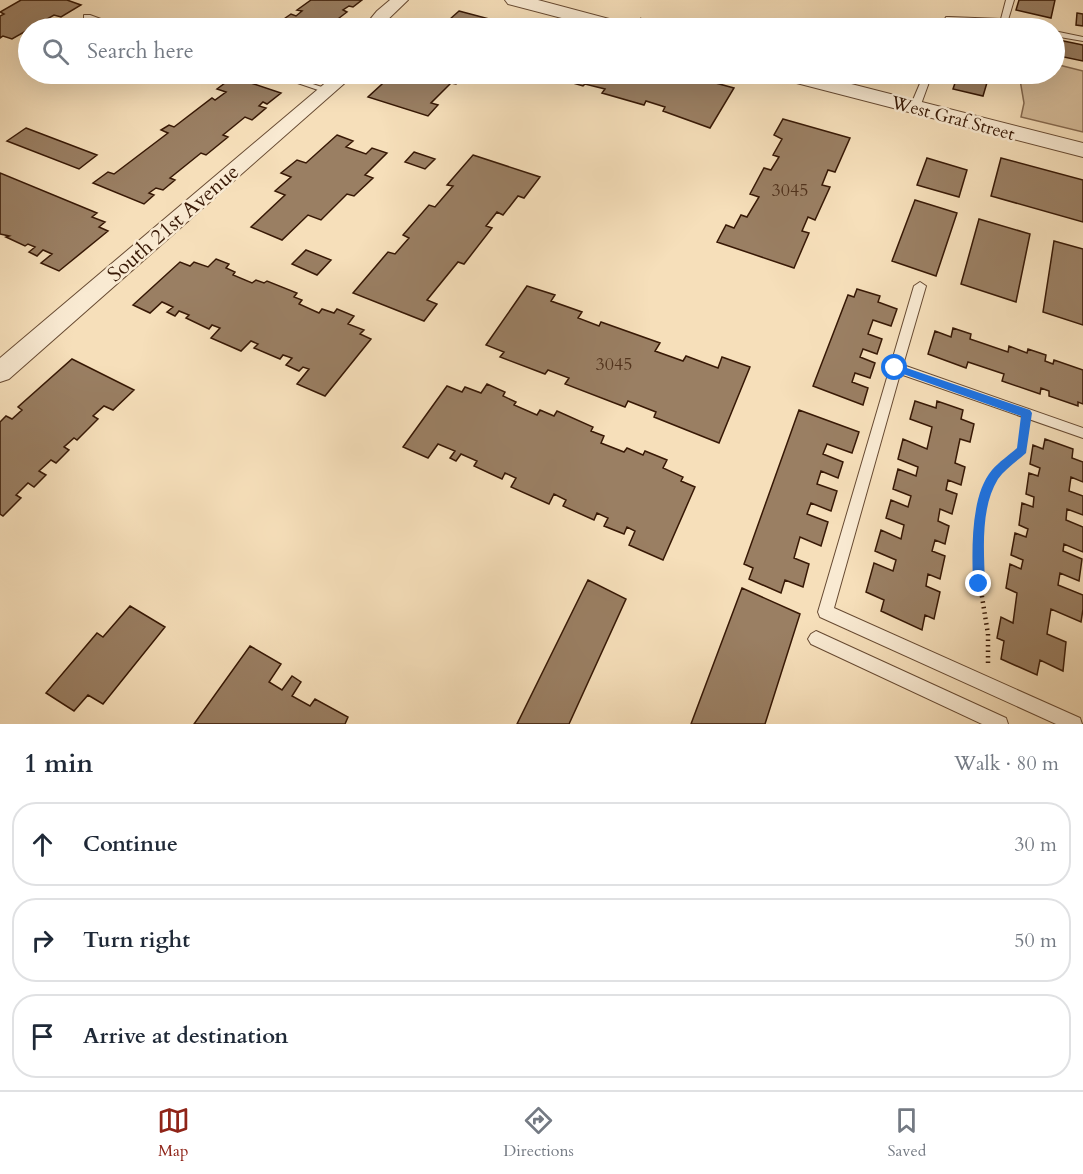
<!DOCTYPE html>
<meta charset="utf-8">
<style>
body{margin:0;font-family:Cardo,serif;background:#f2f2f3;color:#1f2937}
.stop{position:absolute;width:18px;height:18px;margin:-14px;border:4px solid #1a73e8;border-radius:50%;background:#fff}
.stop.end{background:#1a73e8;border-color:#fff;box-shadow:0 2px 6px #0008}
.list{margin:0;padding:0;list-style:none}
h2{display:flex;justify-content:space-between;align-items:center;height:78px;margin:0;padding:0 24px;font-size:26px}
h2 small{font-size:20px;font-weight:400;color:#747a83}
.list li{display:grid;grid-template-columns:39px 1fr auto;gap:18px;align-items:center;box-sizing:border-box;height:84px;margin:0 12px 12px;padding:0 12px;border:2px solid #e0e1e3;border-radius:24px}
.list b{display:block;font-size:22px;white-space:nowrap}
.list em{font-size:20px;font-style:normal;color:#747a83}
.icon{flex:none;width:33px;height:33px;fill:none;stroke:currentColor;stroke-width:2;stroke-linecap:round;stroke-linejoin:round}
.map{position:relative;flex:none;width:1083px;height:724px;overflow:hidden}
.search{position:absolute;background:#fff;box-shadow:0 6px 24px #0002;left:18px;right:18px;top:18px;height:66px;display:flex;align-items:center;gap:15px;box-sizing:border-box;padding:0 21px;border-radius:33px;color:#747a83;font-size:22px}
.sheet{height:366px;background:#fff}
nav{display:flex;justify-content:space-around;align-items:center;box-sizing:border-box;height:84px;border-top:2px solid #e0e1e3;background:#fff;font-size:16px;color:#747a83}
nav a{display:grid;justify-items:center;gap:3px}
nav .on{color:#8f2418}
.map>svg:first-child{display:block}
</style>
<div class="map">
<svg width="1083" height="724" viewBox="0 0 1083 724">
<rect width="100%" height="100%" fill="#f6dfba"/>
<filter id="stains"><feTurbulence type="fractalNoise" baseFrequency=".00333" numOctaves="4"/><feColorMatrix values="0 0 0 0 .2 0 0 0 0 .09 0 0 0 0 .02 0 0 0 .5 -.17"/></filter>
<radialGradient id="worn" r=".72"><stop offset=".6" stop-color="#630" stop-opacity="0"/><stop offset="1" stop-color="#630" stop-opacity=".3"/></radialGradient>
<!-- green -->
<path fill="#d6bd9b" stroke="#866a50" stroke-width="1.5" d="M1055,64L1083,71V132L1021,117L1024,103L1019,74H1054Z"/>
<!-- building -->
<path fill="#9a7f63" stroke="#371805" stroke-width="1.5" d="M21,0H67L81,5L61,17L54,15L12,39L3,36L0,38V16L4,14L0,12Z
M311,0H362L353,7L349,6L343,10L347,12L326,28H271L291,14L296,16L302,11L297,10Z
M1019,0H1055L1051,18L1016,10Z
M459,11L516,26L514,28H440Z
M1077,13L1083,14V26L1076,25Z
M1054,39L1083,45V61L1054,55Z
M393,74H466L456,84L451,83L431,103L438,105L428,116L368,97Z
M533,74H666L684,79L686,75L734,88L710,128L663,111L665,107L646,101L644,105L602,93L605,89L585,84L583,86L559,79L557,82Z
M958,74L989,76L983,96L953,89Z
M233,77L281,93L267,104L263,102L259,106L266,108L252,120L245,117L223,135L228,137L206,155L201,153L170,178L175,180L163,190L156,188L149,193L154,195L144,204L93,183L108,172L114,174L168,133L161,130L169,125L174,127L212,98L215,100L226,92L217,89Z
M783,119L850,138L835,172L828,170L822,185L830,187L815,220L808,217L802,231L809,233L794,268L717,242L726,225L734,228L741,215L747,217L759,197L750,194L764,168L771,170L779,157L773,155L782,139L774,135Z
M26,128L97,155L79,169L7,141Z
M337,135L353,141L346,147L366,154L372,148L387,153L365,175L373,178L354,196L347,194L321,220L308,215L282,240L251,227L285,195L275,191L291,177L281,173L297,160L306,163Z
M414,152L435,159L425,169L405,162Z
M473,155L540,177L524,198L518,196L503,215L497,212L486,226L492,228L464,264L458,262L427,300L437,304L424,321L353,293L388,252L395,254L409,238L403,235L429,205L435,207L453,186L447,185Z
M927,158L967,170L959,197L917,185Z
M1001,158L1083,180V222L991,196Z
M0,173L97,213L92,217L105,222L99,227L108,231L59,271L41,263L52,254L43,250L37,256L29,252L35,247L28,244L25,246L6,237L9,236L0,234Z
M915,200L957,213L936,276L892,261Z
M979,219L1030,234L1016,302L961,284Z
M1054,241L1083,249V325L1043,312Z
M306,250L331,260L317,275L292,264Z
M216,259L229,264L226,268L235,272L233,275L252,283L256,280L264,283L267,281L297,293L294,297L302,300L299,304L319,313L322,309L334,313L337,309L354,316L348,324L364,330L360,334L371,339L325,396L297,384L309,369L303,367L299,371L286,365L292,358L283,355L280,359L254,348L258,344L251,341L241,351L211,338L220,328L212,325L209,329L186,318L189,315L179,311L175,316L167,312L173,307L162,302L150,313L133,305L180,262L190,266L194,262L208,267Z
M527,286L555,295L551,301L582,312L578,318L599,326L601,322L660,343L655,351L683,361L686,356L718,368L722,357L750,367L719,443L654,417L656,412L628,401L625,407L565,384L569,378L548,370L545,374L500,357L504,352L486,345Z
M857,289L880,296L878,302L897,309L891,326L873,320L868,334L882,339L877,354L863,349L860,357L875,363L870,378L855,373L852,382L868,388L863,405L813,386L848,295L854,297Z
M953,328L971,334L970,339L1008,352L1009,346L1027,353L1028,349L1046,355L1045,361L1053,364L1054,360L1083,370V404L1078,402V406L1049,396V391L1041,388L1040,394L1002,381L1004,374L968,362L966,368L928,354L935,331L951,337Z
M72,359L134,390L113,410L104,406L93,416L98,419L77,440L74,438L64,447L69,450L56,463L51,460L39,471L46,475L34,487L28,483L16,495L21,498L3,516L0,514V422L6,416L12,419L22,410L18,407Z
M487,384L505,392L503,396L516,402L514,405L537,415L540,410L554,416L557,411L593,427L591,431L604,436L601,443L624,452L627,448L643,455L645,451L667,460L663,468L683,477L681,481L695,487L663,560L629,545L635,531L627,527L624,534L604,526L608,518L597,513L594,520L563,506L566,500L554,494L549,504L511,487L516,478L505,473L502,479L474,466L477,461L461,454L456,461L450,458L455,451L438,444L428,458L403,447L447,386L462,392L465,387L481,393Z
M915,401L936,408L937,401L963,410L961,419L974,424L970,442L960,439L955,463L965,467L961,485L948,480L946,490L957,494L952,514L940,509L938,521L949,526L945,544L935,540L932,551L945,556L940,579L928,574L926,586L940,592L934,619L925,615L922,630L881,611L884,600L866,592L874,563L893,571L896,560L875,551L881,530L901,539L904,525L886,518L891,500L908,507L911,496L893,489L898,469L916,476L918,467L898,459L903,439L927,449L932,427L910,419Z
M799,410L859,432L852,453L827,444L823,454L843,462L838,478L821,471L817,484L837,491L831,511L811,503L807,514L828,522L821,546L800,537L794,558L809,564L803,587L785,580L781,593L749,579L753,568L744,564Z
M1045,439L1073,449L1072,458L1083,462V482L1071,477L1069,491L1083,496V515L1067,509L1066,520L1083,527V552L1064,544L1063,551L1082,559L1079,581L1060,573L1058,585L1083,595V609L1081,622L1051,609L1047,634L1066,642L1063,671L1040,660L1037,675L1001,659L1004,641L997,638L1001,617L1013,623L1017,593L1006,588L1010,564L1021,569L1023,560L1011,555L1015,533L1026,537L1028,529L1019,525L1022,503L1033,507L1034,497L1026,494L1029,473L1038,476L1040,468L1030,464L1033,445L1043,449Z
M588,580L626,599L569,724H517Z
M742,588L800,614L765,724H691Z
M130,606L165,627L103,704L88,695L74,711L46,693L97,633L103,637Z
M250,646L281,664L269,682L282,690L292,676L301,682L292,696L310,706L315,699L348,717L345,724H194Z"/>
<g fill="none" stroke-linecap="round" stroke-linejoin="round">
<defs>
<path id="service" d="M1006,0H1014L1008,20L1037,26L1038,28L952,22L949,28H941L946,17H949L1001,19Z
M84,15H90L125,28H114L84,19Z
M1054,31L1083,37V41L1054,36Z
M271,74H282L331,90L330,92H324Z
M924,74H932L920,107L915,110L912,109L910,107Z
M920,282L926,286L903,365L1083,428V438L900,374L834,608L1080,718L1082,724H1056L820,617L818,612L914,286Z
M816,631L1006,718L1008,724H982L811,644L808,639L811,634Z"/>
<path id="minor" d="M390,0H408L379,28H363L377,11Z
M336,74H355L9,379L0,382V358Z"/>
<path id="tertiary" d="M505,0H538L628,24L631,28H600L508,4Z
M779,74H812L1083,143V157L781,79Z"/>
</defs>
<!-- service casing -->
<use href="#service" stroke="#674a32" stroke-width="2"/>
<!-- minor casing -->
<use href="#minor" stroke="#674a32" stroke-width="2"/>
<!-- tertiary casing -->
<use href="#tertiary" stroke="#674a32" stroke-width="2"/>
<!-- path-far1 -->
<path stroke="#371805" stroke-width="3" stroke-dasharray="1 2" stroke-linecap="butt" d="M640,19L677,28"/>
<!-- path -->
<path stroke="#371805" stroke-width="4.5" stroke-dasharray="1.5 4" stroke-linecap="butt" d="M988,663V634L978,572L981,513L989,486L995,475L1022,450L1025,429"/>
<!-- service -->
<use href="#service" fill="#f9ead2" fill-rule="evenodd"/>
<!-- minor -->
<use href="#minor" fill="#f9ead2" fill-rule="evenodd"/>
<!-- tertiary -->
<use href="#tertiary" fill="#f9ead2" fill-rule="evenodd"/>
</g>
<!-- route -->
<path fill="#1a73e8" d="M895,364L1030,410L1032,413L1026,453C1017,461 1005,469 998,479C980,508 984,551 985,584L979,590L973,584C972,551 970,496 992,470C999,462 1009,455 1017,448L1021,416L892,370V365Z"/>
<g text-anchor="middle" stroke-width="5" stroke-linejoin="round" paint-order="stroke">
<!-- far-street labels -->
<g font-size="18" fill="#371805" stroke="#f9ead2">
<text transform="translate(953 118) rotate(15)" y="6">West Graf Street</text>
</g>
<!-- number labels -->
<g font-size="18" fill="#50321c">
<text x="790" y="196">3045</text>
<text x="614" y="370">3045</text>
</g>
<!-- street labels -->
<g font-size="21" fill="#371805" stroke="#f9ead2">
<text transform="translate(173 223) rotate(-41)" y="7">South 21st Avenue</text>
</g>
</g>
<rect width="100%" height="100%" filter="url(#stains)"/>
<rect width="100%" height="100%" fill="url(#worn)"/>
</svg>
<div class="stop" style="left:895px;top:368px"></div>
<div class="stop end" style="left:979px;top:584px"></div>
<div class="search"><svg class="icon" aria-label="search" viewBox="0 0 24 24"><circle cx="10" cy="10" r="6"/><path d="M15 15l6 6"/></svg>Search here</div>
</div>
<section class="sheet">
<h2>1 min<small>Walk · 80 m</small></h2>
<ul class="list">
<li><svg class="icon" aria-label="ahead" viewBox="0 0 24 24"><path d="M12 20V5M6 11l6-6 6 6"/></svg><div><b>Continue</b></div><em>30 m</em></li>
<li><svg class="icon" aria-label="right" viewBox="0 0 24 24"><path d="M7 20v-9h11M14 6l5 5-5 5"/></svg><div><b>Turn right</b></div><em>50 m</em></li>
<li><svg class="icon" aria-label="arrive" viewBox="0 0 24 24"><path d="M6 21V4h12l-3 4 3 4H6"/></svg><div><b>Arrive at destination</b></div></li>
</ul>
</section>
<nav>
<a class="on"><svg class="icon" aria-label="map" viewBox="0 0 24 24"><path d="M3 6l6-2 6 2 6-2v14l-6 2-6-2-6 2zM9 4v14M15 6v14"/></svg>Map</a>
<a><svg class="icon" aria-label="directions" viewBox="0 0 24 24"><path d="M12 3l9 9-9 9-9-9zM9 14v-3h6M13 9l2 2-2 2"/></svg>Directions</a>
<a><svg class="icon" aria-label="saved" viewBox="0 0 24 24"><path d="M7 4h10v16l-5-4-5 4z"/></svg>Saved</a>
</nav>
